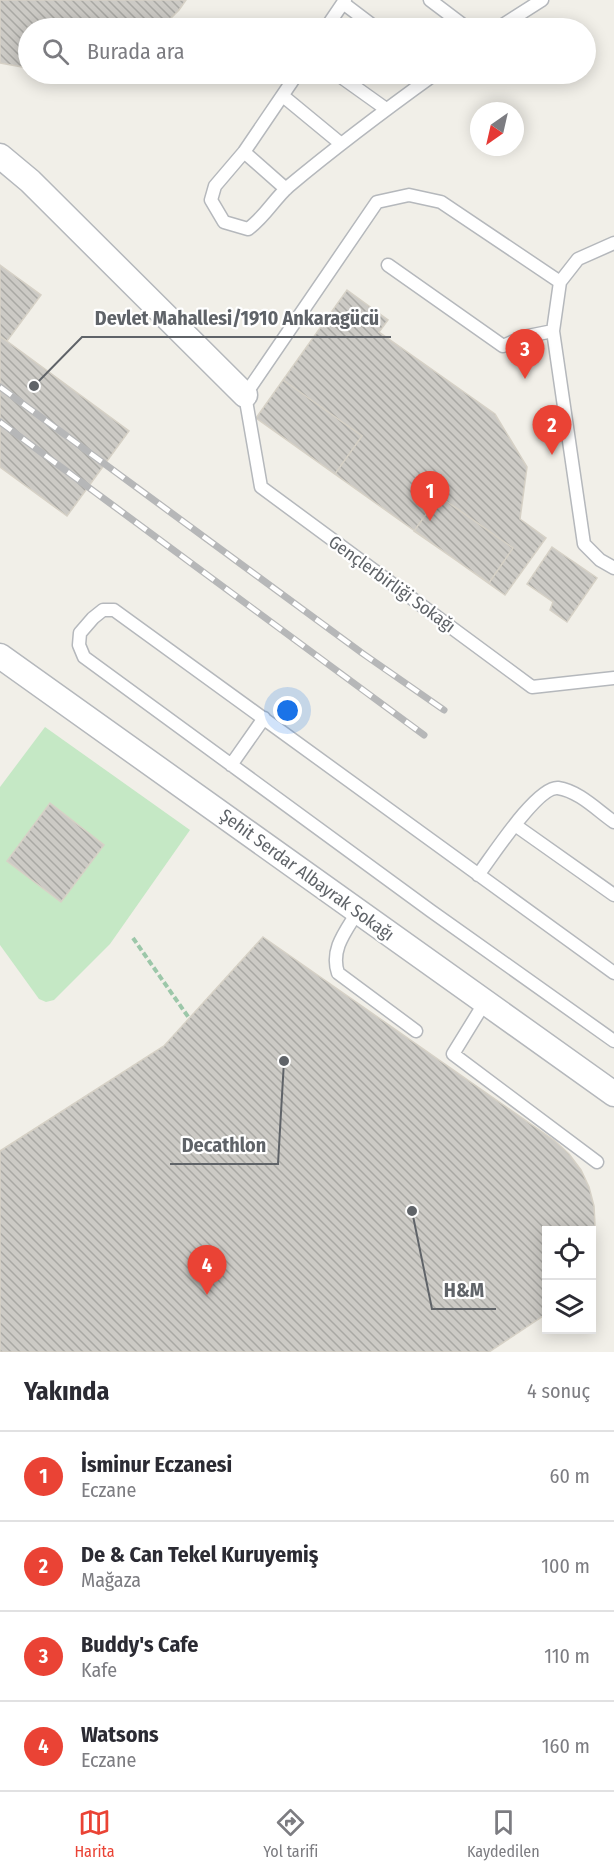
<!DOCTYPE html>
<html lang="tr">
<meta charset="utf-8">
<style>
body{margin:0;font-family:"Fira Sans Condensed",sans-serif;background:#f2f2f3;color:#2b2b33}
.controls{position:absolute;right:18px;bottom:18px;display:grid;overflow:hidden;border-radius:0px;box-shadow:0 3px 15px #0003}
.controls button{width:54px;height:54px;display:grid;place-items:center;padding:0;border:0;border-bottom:2px solid #e1e1e2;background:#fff;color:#2b2b33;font:30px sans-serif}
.compass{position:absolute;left:470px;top:102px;width:54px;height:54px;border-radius:50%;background:#fff;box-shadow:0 3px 15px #0003;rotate:214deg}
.you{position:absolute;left:288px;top:711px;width:21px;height:21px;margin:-15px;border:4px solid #fff;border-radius:50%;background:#1a73e8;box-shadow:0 0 0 9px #1a73e833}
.badge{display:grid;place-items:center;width:39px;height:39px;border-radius:50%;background:#ea4335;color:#fff;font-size:20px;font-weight:700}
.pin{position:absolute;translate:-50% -50px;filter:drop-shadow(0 2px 3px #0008)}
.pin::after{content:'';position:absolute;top:32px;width:21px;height:18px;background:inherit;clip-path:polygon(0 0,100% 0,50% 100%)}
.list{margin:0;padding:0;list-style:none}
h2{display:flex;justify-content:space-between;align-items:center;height:78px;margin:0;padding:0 24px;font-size:26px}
h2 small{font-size:20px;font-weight:400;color:#7c7c81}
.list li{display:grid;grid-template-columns:39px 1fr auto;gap:18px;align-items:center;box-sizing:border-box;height:90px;padding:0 24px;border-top:2px solid #e1e1e2}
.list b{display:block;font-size:22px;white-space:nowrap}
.list p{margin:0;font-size:20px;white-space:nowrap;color:#7c7c81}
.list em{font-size:20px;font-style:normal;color:#7c7c81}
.icon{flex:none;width:33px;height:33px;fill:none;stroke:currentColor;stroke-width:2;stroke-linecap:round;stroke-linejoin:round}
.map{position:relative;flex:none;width:614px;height:1352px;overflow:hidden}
.search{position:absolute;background:#fff;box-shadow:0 3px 15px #0003;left:18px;right:18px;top:18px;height:66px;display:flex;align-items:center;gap:15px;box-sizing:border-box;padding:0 21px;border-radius:33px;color:#7c7c81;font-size:22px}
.sheet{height:438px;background:#fff}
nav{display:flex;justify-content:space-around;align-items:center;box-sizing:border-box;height:84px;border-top:2px solid #e1e1e2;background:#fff;font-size:16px;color:#7c7c81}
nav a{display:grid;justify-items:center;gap:3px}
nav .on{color:#ea4335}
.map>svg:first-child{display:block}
</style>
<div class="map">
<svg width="614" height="1352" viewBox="0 0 614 1352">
<defs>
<pattern id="building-back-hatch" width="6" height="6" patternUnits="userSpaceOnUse" patternTransform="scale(1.5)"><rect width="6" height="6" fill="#cccac5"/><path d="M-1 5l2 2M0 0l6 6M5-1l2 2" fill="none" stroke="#a9a8a4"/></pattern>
</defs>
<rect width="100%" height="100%" fill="#f1efe8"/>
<!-- grass -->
<path fill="#c5e8c5" d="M45,727L190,830L110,944L54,1000L46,1002L39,999L0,945V787Z"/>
<!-- building -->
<path fill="url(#building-back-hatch)" stroke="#d6d1c6" stroke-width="1.5" d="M0,0H186L179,10L161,28H28V68L0,63Z
M0,265L41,295L7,341L0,336Z
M347,290L388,320L379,332L495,414L527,467L520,519L546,538L505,595L256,418Z
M0,336L129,431L67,516L0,467Z
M283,380L362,436L335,474L256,418Z
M439,496L513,548L489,583L414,531Z
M552,547L597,578L567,622L550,610L553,602L527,584Z
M50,803L104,845L61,902L7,861Z
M263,937L555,1141L569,1154L581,1170L589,1187L594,1206L595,1225L592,1248V1230H546V1314L489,1352H0V1151L164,1046Z"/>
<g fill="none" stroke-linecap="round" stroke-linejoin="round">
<defs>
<path id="service" d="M430,0L467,28
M343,3L376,28
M326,28L345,0
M498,28L542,0
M297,74L244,152L215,186L211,200L224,222L248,229C265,217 274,199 289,186C337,146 385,110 435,74
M337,74L386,109
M283,96L340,143
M244,152L286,189
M614,243L578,259L560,282L553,331L584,544L600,560L614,568
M388,265L503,346L523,337L553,331
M560,282L441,202L409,195L377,202L245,395L261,487L532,687L614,678
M231,765L264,718
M515,825L614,895
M478,875C491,858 537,786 558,788C579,791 598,811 614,822
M358,911C346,931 330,949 338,973L416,1031
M614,973L114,610H103L93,618L80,633L79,645L84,657L431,911L614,1041
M485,1002L453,1054L597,1162"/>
<path id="minor" d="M0,156L30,181L245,395
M0,656L614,1094"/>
</defs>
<!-- service casing -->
<use href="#service" stroke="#b5b8bc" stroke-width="15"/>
<!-- minor casing -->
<use href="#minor" stroke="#b5b8bc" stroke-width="27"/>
<!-- path -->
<path stroke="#9cc7a9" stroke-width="4" stroke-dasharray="6 3" stroke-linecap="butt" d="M133,938L189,1018"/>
<!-- service -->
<use href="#service" stroke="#fff" stroke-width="12"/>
<!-- minor -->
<use href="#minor" stroke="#fff" stroke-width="24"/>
<defs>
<path id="rail" d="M0,387L362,653L444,710
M0,422L424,735"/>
</defs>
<!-- rail casing -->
<use href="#rail" stroke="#b6b7b8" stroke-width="7"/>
<!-- rail -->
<use href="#rail" stroke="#fff" stroke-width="4.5" stroke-dasharray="14" stroke-linecap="butt"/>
</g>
<g text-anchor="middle" stroke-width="4.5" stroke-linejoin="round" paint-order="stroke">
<!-- street labels -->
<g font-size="18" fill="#5f6368" stroke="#fff">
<text transform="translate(392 584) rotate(36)" y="6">Gençlerbirliği Sokağı</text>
<text transform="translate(307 875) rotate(36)" y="6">Şehit Serdar Albayrak Sokağı</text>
</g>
</g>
<!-- callouts -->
<path fill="none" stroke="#5f6368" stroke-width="2" d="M34 386L82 337H391M284 1061L278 1164H170M412 1211L432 1309H496"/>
<g fill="#5f6368" stroke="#fff" stroke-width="2">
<circle cx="34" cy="386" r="6"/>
<circle cx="284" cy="1061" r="6"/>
<circle cx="412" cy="1211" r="6"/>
</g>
<g font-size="20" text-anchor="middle" font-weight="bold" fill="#5f6368" stroke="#fff" stroke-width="4.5" stroke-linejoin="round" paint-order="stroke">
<text x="237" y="325">Devlet Mahallesi/1910 Ankaragücü</text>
<text x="224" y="1152">Decathlon</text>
<text x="464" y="1297">H&amp;M</text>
</g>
</svg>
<div class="controls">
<button><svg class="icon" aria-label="locate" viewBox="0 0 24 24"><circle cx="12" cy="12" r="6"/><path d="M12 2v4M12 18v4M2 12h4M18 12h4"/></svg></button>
<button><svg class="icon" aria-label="layers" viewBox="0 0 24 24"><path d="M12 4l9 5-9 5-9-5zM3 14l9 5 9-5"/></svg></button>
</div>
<svg class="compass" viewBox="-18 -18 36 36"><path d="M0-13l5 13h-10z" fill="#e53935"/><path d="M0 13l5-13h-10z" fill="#7c7c81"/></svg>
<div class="you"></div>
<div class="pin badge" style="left:430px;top:521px">1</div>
<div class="pin badge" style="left:552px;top:455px">2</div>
<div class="pin badge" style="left:525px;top:379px">3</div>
<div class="pin badge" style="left:207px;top:1295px">4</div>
<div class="search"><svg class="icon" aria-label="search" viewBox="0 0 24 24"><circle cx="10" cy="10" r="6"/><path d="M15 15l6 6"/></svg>Burada ara</div>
</div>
<section class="sheet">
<h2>Yakında<small>4 sonuç</small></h2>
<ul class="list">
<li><span class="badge">1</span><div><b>İsminur Eczanesi</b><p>Eczane</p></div><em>60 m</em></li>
<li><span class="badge">2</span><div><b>De &amp; Can Tekel Kuruyemiş</b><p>Mağaza</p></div><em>100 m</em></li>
<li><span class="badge">3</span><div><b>Buddy's Cafe</b><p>Kafe</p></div><em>110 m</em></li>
<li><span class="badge">4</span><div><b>Watsons</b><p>Eczane</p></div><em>160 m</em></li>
</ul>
</section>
<nav>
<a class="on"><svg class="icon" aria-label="map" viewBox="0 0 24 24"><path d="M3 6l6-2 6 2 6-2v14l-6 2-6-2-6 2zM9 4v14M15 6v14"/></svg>Harita</a>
<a><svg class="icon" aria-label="directions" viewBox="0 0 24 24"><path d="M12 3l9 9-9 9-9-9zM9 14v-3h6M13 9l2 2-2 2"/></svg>Yol tarifi</a>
<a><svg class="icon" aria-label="saved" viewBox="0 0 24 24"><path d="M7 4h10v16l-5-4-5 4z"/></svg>Kaydedilen</a>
</nav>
